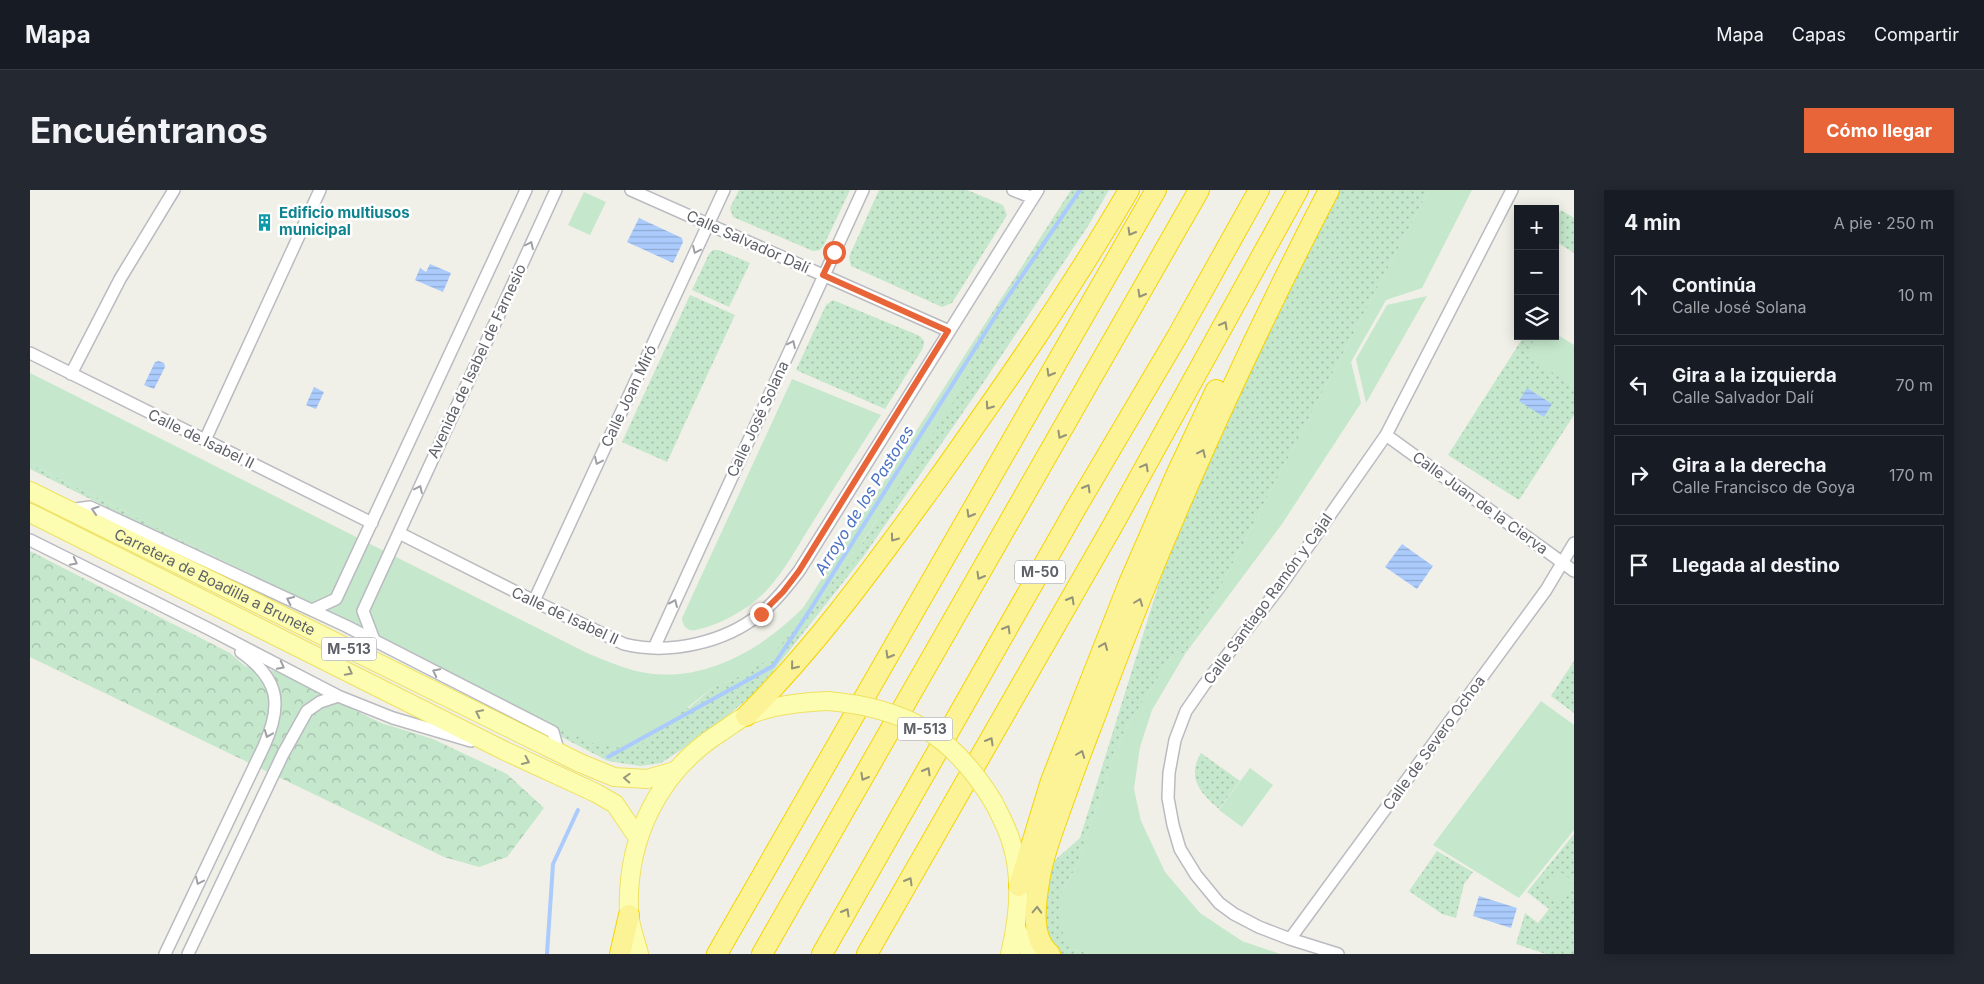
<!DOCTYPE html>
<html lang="es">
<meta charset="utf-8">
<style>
body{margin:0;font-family:Inter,sans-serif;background:#242831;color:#f1f3f6}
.controls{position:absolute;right:15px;top:15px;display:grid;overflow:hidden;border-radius:0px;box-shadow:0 2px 12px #0003}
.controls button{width:45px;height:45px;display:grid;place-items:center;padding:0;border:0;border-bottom:1px solid #363941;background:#171b24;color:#f1f3f6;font:25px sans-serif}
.stop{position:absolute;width:15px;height:15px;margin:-11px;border:4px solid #e76538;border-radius:50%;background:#fff}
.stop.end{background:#e76538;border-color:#fff;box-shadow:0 1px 5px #0008}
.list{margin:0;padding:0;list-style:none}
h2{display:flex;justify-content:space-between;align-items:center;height:65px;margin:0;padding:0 20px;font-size:21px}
h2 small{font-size:16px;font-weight:400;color:#9ea1a6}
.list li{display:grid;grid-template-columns:32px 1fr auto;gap:15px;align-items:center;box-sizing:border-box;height:80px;margin:0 10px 10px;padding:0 10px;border:1px solid #363941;border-radius:0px}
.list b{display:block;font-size:19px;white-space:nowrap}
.list p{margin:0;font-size:16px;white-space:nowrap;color:#9ea1a6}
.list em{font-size:16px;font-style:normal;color:#9ea1a6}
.icon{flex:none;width:28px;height:28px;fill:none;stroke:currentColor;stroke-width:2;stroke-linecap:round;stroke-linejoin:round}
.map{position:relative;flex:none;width:1544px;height:764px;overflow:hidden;border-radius:0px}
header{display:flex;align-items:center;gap:30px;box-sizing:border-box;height:70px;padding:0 25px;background:#171b24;border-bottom:1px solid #363941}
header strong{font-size:24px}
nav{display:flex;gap:28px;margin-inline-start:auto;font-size:18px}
.intro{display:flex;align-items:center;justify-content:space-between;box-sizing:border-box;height:120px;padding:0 30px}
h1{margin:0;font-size:35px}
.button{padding:12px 22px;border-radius:0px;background:#e76538;color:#fff;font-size:18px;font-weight:700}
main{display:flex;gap:30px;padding:0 30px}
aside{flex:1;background:#171b24;border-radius:0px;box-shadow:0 2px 12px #0003}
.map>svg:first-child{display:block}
</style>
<header>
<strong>Mapa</strong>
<nav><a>Mapa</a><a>Capas</a><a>Compartir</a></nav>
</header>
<div class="intro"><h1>Encuéntranos</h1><a class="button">Cómo llegar</a></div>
<main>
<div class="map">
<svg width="1544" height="764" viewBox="0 0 1544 764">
<defs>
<pattern id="grass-dots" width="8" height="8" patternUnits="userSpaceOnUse" patternTransform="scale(1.25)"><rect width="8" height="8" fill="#c5e7cb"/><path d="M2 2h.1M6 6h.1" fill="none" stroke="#a3bfa9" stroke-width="1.8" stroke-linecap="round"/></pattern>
<pattern id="forest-crowns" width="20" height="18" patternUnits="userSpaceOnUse" patternTransform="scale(1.25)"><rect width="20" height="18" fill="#c5e7cb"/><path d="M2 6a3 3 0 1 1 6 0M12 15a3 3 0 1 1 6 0" fill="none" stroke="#a3bfa9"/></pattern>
<pattern id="water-rules" width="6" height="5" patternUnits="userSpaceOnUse" patternTransform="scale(1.25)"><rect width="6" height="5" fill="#abcbfd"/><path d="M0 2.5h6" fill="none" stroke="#8ea8d1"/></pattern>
</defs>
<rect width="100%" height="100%" fill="#f1f0e8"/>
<!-- grass -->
<path fill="url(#grass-dots)" d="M709,0H820L794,55L790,60L783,61L703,27L700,18Z
M849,0H937L973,15L977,25L922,113L912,117L821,76L819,67Z
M1041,0H1079L1058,36L947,202L833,367L744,480L722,505L677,543L631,573L610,576L578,571L344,450L0,279V274L437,493L659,518L686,495L701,491L795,403L812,377L832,361L831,355L936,188L949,143Z
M1305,0H1399L1155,464L1145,461L1096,538L1084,564L1047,675L1030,706L1046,759L1058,764H1024L1012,738L1015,679L1050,648L1153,316Z
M1531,20L1544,28V63L1525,51V29Z
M683,60H689L720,73L699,117L662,100L679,64Z
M660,105L705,125L637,272L592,252Z
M803,110L890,146L894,151L893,158L855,219L766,180L796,115Z
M1494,146H1507L1496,165L1544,196V225L1489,310L1418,265Z
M1544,471V523L1521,506Z
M1171,563L1210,591L1189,619C1171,604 1156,588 1171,563Z
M1544,644V764H1516L1486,754L1495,723L1508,733L1519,719L1497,702Z
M1407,661L1443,682L1434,694L1426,728L1412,724L1379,701Z"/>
<!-- forest -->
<path fill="url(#forest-crowns)" d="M0,361L200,463L215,476L245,481L351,533L403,549L477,584L514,618L477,667L449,677L414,667L0,467Z"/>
<!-- park -->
<path fill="#c5e7cb" d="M1399,0H1442L1392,98L1356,110L1321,172L1331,213L1252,334L1155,464L1122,520L1110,557L1104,599L1111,631L1135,682L1170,723L1212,751L1250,764H1058L1046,759L1036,751L1032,741L1030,727V706L1047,675L1084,564L1096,538L1145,461L1155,464Z
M554,2L576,12L560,45L538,35Z
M1397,106L1336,213L1326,169L1357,115Z
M949,143L936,188L928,205L831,354L832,361L822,374L812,377L795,403L738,470L701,491L686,495L604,560L561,553L437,493L0,274V183L559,464C575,470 590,477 606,481C669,496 730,461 773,418Z
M1525,143L1544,155V196L1495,165L1507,146H1525Z
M762,189L851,225C827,262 804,298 781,335C767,357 754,382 736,401C717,420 692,434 666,440C658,442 652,436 652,428Z
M1511,511L1544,535V640L1489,708L1403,655Z
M1220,578L1243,595L1212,637L1189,620Z
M1527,679L1544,692L1527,713L1510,700Z"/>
<!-- water -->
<path fill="url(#water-rules)" d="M609,28L652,48L653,52L643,73L597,52Z
M400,74L421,83L413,102L385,90L390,78L396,82Z
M129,171L134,173L135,177L124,199L114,195L125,172Z
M284,197L294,202L286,219L276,215Z
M1497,198L1522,214L1514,227L1489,211Z
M1372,354L1403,376L1387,399L1355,377Z
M1449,706L1487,718L1481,738L1443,726Z"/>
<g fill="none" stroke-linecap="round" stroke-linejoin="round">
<!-- stream -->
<path stroke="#abcbfd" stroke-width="4" d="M578,567L743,476L780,420L977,108L1050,0
M517,764L523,674L548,620"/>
<defs>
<path id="minor" d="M601,0L919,141
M983,0L1003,8
M0,163L342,333
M41,184L90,89L144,0
M1356,245L1544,381
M175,250L290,0
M39,320L60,317L316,436L523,542L529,563
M369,343L504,411L594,454C639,465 694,453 730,424C745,412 757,397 769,381L1008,0
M0,350L179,439L308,506L363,528L441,551
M504,411L694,0
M282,420L306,409L496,0
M344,450L333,421L526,0
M624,458L833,0
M1260,749L1516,400L1544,353
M135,764L234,556C253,514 249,489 211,462
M158,764L253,564L277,521L290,512L308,506
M1308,764L1260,749L1229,737L1204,724L1189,713L1166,685L1150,659L1143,635L1138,608L1139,583L1145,550L1156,521L1174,495L1249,398L1356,245L1482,0"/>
<g id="primary">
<path id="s1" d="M0,301L550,573L584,587L617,589L645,581"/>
<path d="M0,323L475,561L566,603L585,614L608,648"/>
<path d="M964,613C970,625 976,636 980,648C993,685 989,727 980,764"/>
<path d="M986,739L1001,764"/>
<path d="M609,764C606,751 600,737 599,723C596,649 628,582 691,542C699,537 707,530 716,526C742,515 770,512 798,511"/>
</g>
<path id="motorway" d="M716,526C786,457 844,376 902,297C971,200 1039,103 1099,0
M989,696L1021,591L1056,502L1099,393L1147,283L1186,200
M590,764L599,725
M687,764L1126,0
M732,764L1169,0
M792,764L1046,318L1148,145L1229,0
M837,764L1083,335L1268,0
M1020,764C999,747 1006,710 1010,686C1014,663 1023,640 1031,618C1044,580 1059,543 1073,505C1138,332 1214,164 1299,0"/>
</defs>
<!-- minor casing -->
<use href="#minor" stroke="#babbc1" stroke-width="14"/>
<!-- primary casing -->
<use href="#primary" stroke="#efe162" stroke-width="20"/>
<!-- motorway casing -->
<use href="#motorway" stroke="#f4d405" stroke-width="22"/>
<!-- minor -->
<use href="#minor" stroke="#fff" stroke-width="11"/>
<!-- primary -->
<use href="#primary" stroke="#fcfdb0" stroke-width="18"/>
<!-- motorway -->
<use href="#motorway" stroke="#fbf395" stroke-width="20"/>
<defs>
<path id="primary-bridge" d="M798,511C877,518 923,545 964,613"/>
</defs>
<!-- primary-bridge casing -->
<use href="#primary-bridge" stroke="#efe162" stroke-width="20" stroke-linecap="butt"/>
<!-- primary-bridge -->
<use href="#primary-bridge" stroke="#fcfdb0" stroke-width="18"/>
</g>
<!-- one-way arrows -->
<defs><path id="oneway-chevron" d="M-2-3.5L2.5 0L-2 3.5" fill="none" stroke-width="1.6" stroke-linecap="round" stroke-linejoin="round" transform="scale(1.25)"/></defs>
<g stroke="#969478">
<use href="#oneway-chevron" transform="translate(1101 42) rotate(120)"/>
<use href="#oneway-chevron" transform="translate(1111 104) rotate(120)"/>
<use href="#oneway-chevron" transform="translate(1194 135) rotate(-61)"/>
<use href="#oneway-chevron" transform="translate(1020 183) rotate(120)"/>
<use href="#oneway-chevron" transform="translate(959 216) rotate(125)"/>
<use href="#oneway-chevron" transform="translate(1031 245) rotate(120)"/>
<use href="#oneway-chevron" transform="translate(1172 263) rotate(-65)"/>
<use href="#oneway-chevron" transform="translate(1115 277) rotate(-61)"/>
<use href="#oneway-chevron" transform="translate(1057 298) rotate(-60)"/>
<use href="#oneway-chevron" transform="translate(940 324) rotate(120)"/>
<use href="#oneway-chevron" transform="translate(864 348) rotate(126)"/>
<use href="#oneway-chevron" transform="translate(950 386) rotate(120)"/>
<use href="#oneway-chevron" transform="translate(1041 410) rotate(-60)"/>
<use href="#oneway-chevron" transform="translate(1109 412) rotate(-69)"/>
<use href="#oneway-chevron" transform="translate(977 439) rotate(-60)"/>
<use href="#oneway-chevron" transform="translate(1074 456) rotate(-68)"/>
<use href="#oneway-chevron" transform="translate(859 465) rotate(120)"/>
<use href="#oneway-chevron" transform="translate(764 476) rotate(129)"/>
<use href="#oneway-chevron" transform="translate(960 551) rotate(-60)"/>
<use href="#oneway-chevron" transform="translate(1051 564) rotate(-69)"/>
<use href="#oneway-chevron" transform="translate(897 581) rotate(-60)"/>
<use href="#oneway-chevron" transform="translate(834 587) rotate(120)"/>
<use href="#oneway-chevron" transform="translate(879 691) rotate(-60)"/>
<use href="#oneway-chevron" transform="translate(1007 720) rotate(-88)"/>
<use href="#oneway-chevron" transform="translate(816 722) rotate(-60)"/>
</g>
<g stroke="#9fa0a4">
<use href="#oneway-chevron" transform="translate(500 55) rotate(-65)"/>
<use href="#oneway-chevron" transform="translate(666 60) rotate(115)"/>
<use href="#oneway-chevron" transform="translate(762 154) rotate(-65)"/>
<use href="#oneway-chevron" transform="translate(568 271) rotate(115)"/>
<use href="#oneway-chevron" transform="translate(389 299) rotate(-65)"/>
<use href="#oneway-chevron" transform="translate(65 320) rotate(-162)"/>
<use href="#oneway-chevron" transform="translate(44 372) rotate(27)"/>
<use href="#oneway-chevron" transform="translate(260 410) rotate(-155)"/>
<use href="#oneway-chevron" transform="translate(644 413) rotate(-66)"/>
<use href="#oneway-chevron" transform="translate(251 476) rotate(27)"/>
<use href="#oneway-chevron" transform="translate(406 482) rotate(-153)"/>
<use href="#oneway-chevron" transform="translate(238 544) rotate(112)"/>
<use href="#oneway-chevron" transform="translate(169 691) rotate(115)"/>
</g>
<g stroke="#969881">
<use href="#oneway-chevron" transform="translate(319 482) rotate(27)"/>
<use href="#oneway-chevron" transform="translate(449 523) rotate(-154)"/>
<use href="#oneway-chevron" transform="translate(496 571) rotate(25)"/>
<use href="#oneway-chevron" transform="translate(597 588) rotate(-177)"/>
</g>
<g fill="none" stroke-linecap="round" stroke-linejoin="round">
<!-- route -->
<path stroke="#e76538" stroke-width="6" d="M731,424L753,402L769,381L918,141L793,85L804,62"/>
</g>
<!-- icons -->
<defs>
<symbol id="building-bare" viewBox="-9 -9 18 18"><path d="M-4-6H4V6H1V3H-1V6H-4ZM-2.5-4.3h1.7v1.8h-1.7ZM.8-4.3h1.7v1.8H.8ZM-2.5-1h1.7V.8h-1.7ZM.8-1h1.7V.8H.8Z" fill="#0f9aa8" stroke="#fff" stroke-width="2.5" paint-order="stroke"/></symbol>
</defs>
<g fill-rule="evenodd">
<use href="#building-bare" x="222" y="20" width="25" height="25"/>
</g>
<g text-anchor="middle" stroke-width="5" stroke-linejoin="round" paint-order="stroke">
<!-- shield labels -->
<g fill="#fff" stroke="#8f9095" stroke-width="1">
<rect x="985" y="370.5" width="50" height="23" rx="4"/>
<rect x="291.5" y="447.5" width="55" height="23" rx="4"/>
<rect x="867.5" y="527.5" width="55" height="23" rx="4"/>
</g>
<g font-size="14" font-weight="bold" fill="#5f6168">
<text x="1010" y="387">M-50</text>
<text x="319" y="464">M-513</text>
<text x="895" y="544">M-513</text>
</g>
<!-- culture labels -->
<g font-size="15" font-weight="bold" fill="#0d838f" stroke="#fff" text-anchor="start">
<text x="249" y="28">Edificio multiusos<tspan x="249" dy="17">municipal</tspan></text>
</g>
<!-- street labels -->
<g font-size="15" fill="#5f6168" stroke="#fff">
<text transform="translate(718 52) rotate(24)" y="5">Calle Salvador Dalí</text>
<text transform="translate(447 171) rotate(-65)" y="5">Avenida de Isabel de Farnesio</text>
<text transform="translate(599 206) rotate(-65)" y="5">Calle Joan Miró</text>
<text transform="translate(728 229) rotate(-65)" y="5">Calle José Solana</text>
<text transform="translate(171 249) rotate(26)" y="5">Calle de Isabel II</text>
<text transform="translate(1450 313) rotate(36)" y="5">Calle Juan de la Cierva</text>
<text dy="5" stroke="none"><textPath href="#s1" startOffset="206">Carretera de Boadilla a Brunete</textPath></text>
<text transform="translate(1238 409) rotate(-54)" y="5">Calle Santiago Ramón y Cajal</text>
<text transform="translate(535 426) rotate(25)" y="5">Calle de Isabel II</text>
<text transform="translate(1404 553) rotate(-54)" y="5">Calle de Severo Ochoa</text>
</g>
<!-- water labels -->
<g font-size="16" font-style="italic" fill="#4c71c3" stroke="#fff">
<text transform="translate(834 310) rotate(-58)" y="6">Arroyo de los Pastores</text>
</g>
</g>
</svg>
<div class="controls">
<button>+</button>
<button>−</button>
<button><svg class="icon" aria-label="layers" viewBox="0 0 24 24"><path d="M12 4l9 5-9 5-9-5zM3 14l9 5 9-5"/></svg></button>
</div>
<div class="stop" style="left:804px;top:62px"></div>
<div class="stop end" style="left:731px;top:424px"></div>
</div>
<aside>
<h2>4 min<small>A pie · 250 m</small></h2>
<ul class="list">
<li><svg class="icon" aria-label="ahead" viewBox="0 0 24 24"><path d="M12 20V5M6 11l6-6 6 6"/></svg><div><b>Continúa</b><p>Calle José Solana</p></div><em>10 m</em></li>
<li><svg class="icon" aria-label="left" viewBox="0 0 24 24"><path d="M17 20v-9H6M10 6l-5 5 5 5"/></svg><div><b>Gira a la izquierda</b><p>Calle Salvador Dalí</p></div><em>70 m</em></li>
<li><svg class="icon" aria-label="right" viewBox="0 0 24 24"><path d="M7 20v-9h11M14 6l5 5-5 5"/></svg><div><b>Gira a la derecha</b><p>Calle Francisco de Goya</p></div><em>170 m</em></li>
<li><svg class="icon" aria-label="arrive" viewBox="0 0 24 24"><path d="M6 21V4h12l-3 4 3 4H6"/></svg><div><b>Llegada al destino</b></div></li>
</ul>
</aside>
</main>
